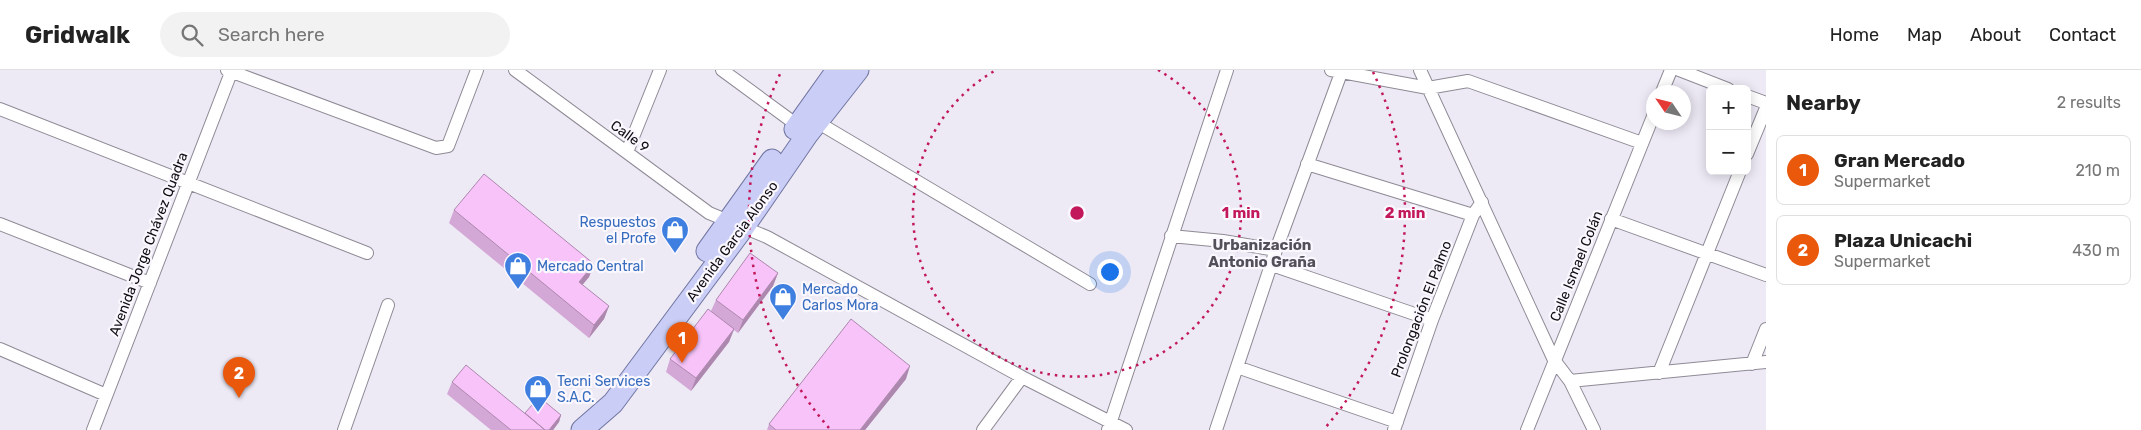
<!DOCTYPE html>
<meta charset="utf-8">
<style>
body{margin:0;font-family:Rubik,sans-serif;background:#f2f2f2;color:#222}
.controls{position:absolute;right:15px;top:15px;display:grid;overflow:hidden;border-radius:8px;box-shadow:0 2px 12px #0003}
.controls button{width:45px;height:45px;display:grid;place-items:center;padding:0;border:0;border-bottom:1px solid #e0e0e0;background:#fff;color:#222;font:25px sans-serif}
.compass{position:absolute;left:1646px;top:15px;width:45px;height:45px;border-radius:50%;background:#fff;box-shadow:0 2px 12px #0003;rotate:305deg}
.you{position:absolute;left:1109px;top:201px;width:18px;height:18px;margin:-12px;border:4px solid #fff;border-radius:50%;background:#1a73e8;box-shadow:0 0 0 8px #1a73e833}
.badge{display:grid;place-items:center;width:32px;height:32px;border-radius:50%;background:#ea580c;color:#fff;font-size:16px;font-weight:700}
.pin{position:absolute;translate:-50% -41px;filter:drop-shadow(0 1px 2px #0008)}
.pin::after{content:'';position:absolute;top:26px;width:18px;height:15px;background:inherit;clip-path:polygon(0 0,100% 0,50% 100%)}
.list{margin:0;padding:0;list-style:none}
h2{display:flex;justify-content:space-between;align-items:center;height:65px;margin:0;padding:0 20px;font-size:21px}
h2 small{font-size:16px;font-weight:400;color:#767676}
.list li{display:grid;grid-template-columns:32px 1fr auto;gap:15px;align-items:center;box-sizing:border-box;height:70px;margin:0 10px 10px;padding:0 10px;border:1px solid #e0e0e0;border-radius:8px}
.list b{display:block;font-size:19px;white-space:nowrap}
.list p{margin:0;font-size:16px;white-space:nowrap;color:#767676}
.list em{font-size:16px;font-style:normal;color:#767676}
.icon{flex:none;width:28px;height:28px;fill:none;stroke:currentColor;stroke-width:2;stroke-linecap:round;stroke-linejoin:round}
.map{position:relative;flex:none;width:1766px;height:360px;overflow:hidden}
header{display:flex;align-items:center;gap:30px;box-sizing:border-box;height:70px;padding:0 25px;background:#fff;border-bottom:1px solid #e0e0e0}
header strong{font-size:24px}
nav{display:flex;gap:28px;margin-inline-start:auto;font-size:18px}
.search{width:350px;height:45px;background:#f2f2f2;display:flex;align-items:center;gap:12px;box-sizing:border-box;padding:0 18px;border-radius:28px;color:#767676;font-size:19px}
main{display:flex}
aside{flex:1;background:#fff}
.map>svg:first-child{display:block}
</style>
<header>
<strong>Gridwalk</strong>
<div class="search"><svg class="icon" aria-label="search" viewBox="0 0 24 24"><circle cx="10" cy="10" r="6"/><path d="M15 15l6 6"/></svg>Search here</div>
<nav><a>Home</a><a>Map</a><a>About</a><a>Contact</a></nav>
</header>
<main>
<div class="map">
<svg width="1766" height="360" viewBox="0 0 1766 360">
<rect width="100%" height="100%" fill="#ede9f5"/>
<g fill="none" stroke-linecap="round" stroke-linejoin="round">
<defs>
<path id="minor" d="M227,0L436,78L448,76L477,0
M515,0L709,143L767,167L1022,307L1126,360
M722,0L797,55
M1331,0L1428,18L1468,11L1642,73
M1420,0L1554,290L1570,311L1594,360
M1679,0L1728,19
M1662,22L1671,0
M1747,26L1766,33
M0,39L367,183
M817,52L1090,214
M627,82L660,0
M1747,84L1766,38
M1307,94L1473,145
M1611,149L1766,205
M0,154L150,213
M1171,166L1223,171L1276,180
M1272,195L1432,250
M0,279L106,325
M1752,294L1766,259
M1237,297L1397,352
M1659,303L1740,101
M1570,311L1766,292
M93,360L232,0
M344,360L388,235
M983,360L1022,307
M1108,360L1227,0
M1216,360L1276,180L1341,3
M1394,360L1432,250L1473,145L1482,132
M1527,360L1654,44"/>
<path id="primary" d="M795,59L837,0
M707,181L772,90
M582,360L613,333L743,158L807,65L858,0"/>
</defs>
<!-- minor casing -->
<use href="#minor" stroke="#8f8a95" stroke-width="14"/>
<!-- primary casing -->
<use href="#primary" stroke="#7176a2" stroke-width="23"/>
<!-- minor -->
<use href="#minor" stroke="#fff" stroke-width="12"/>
<!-- primary -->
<use href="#primary" stroke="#cacef6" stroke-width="21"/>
</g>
<!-- wall -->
<path fill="#d4a8d6" d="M454,140L594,194L589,207L582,215L609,236L604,249L589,268L449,153Z
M778,203L773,216L738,263L734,260L729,272L691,321L666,302L670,289L711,241L716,230Z
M906,309L865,360H767L769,354Z
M452,312L525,343L561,345L559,352L553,360H491L447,324Z"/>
<!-- shaded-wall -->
<path fill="#ad88ae" d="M594,194L589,207L574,225L579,212Z
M778,203L773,216L738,263L743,250Z
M609,236L604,249L589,268L594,255Z
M734,259L729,272L691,321L696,308Z
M910,296L906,309L865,360H860Z
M561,345L559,352L553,360H549Z"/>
<!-- building -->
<path fill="#f7c3f9" stroke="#ad88ae" d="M484,104L594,194L579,212L609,236L594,255L454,140Z
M750,183L778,203L743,250L716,230Z
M708,239L734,259L696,308L670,289Z
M851,249L910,296L860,360H776L769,354Z
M466,295L545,360H511L452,312Z
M539,327L561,345L549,360H545L525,343Z"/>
<!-- distance rings -->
<g fill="none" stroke="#c2185b" stroke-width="2.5" stroke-dasharray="2.5 5">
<path d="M1158 0A164 164 0 1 1 996 0"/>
<path d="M829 358A328 328 0 0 1 781 2M1373 2A328 328 0 0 1 1325 358"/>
</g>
<!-- icons -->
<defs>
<symbol id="shop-pin" viewBox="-11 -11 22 30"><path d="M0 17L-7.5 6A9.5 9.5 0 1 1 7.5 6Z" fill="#3f7fe0" stroke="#faf7fe"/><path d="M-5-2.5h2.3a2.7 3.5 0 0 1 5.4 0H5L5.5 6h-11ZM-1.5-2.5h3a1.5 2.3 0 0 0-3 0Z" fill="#fff"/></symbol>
</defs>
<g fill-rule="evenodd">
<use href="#shop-pin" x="659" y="144" width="32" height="43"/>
<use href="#shop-pin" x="502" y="180" width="32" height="43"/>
<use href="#shop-pin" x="767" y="211" width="32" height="43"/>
<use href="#shop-pin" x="522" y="303" width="32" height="43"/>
</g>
<g text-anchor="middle" stroke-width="4.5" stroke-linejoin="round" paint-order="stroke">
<!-- street labels -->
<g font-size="14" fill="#0f0d11" stroke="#faf7fe">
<text transform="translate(630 66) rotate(36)" y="5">Calle 9</text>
<text transform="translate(732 171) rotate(-54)" y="5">Avenida Garcia Alonso</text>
<text transform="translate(148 174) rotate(-69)" y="5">Avenida Jorge Chávez Quadra</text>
<text transform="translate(1576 196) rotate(-68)" y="5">Calle Ismael Colán</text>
<text transform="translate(1421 239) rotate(-69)" y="5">Prolongación El Palmo</text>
</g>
<!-- shop labels -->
<g font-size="14" fill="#366cbe" stroke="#faf7fe" text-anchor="start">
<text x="656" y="157" text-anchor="end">Respuestos<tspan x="656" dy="16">el Profe</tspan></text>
<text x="537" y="201">Mercado Central</text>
<text x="802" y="224">Mercado<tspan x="802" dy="16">Carlos Mora</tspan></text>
<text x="557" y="316">Tecni Services<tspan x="557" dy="16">S.A.C.</tspan></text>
</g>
<!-- neighbourhood labels -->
<g font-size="15" font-weight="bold" fill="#54505a" stroke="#faf7fe">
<text x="1262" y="180">Urbanización<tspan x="1262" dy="17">Antonio Graña</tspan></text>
</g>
</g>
<circle cx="1077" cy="143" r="8" fill="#c2185b" stroke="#faf7fe" stroke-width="2.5"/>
<g font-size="15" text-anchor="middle" font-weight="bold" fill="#c2185b" stroke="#faf7fe" stroke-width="4.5" stroke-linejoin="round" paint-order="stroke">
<text x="1241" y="148">1 min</text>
<text x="1405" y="148">2 min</text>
</g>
</svg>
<div class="controls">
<button>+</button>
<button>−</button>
</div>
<svg class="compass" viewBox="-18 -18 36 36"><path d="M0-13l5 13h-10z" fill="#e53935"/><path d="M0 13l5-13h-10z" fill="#767676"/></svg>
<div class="you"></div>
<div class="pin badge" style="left:682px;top:293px">1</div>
<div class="pin badge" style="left:239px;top:328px">2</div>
</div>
<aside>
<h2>Nearby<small>2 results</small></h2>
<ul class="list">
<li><span class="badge">1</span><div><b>Gran Mercado</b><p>Supermarket</p></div><em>210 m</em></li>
<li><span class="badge">2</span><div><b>Plaza Unicachi</b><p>Supermarket</p></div><em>430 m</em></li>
</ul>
</aside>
</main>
